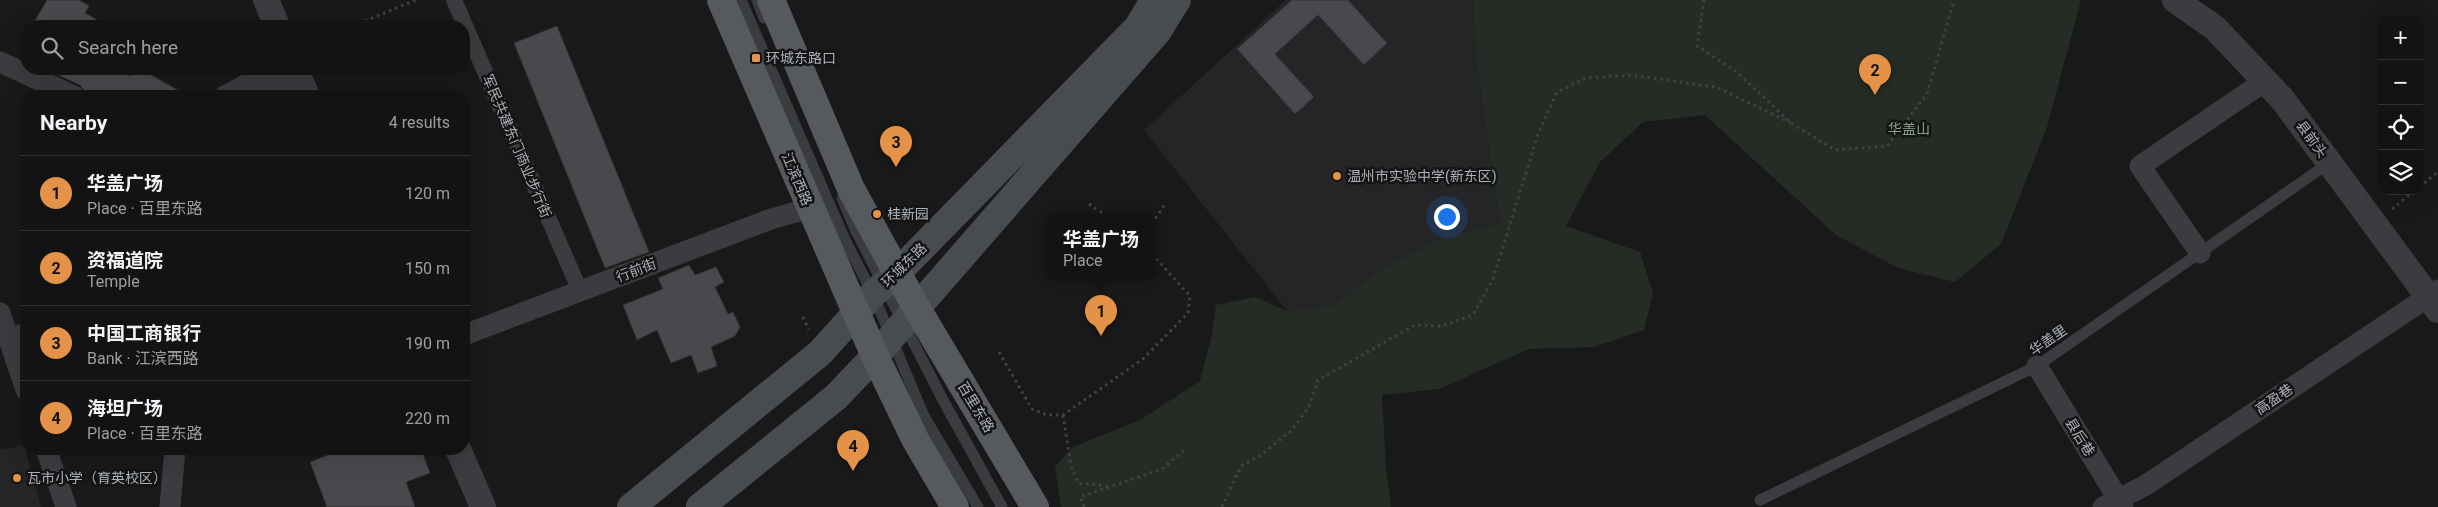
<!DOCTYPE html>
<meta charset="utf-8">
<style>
body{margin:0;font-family:Roboto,"Noto Sans SC",sans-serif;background:#202022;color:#f1f3f6}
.controls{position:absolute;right:15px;top:15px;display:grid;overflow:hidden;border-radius:10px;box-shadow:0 5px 20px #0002}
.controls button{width:45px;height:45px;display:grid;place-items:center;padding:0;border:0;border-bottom:1px solid #323234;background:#131314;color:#f1f3f6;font:25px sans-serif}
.you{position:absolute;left:1446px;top:216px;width:18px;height:18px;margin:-12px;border:4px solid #fff;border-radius:50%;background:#1a73e8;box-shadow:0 0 0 8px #1a73e833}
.badge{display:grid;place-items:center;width:32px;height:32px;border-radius:50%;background:#e49247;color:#111;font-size:16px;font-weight:700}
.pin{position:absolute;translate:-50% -41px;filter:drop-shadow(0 1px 2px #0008)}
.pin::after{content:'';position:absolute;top:26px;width:18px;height:15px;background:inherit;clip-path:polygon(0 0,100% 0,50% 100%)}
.popup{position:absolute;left:1046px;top:214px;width:110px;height:65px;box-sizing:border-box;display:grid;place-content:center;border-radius:10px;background:#131314;filter:drop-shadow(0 1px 4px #0005);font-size:16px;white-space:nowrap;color:#9d9ea0}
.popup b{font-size:19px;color:#f1f3f6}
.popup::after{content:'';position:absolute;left:50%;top:100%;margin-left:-10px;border:10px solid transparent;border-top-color:#131314}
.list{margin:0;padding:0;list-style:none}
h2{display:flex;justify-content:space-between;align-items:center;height:65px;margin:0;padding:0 20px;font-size:21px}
h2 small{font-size:16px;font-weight:400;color:#9d9ea0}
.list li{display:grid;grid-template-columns:32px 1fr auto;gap:15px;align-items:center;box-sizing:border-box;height:75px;padding:0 20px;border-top:1px solid #323234}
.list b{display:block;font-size:19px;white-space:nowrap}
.list p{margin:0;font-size:16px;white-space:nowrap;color:#9d9ea0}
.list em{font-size:16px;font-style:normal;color:#9d9ea0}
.icon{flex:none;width:28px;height:28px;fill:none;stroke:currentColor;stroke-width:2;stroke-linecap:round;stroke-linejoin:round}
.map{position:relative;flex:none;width:2438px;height:507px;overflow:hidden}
.search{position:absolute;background:#131314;box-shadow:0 5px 20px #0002;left:20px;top:20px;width:450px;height:55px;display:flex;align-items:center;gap:12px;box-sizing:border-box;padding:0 18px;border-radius:20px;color:#9d9ea0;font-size:19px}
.panel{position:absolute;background:#131314;box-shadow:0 5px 20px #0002;left:20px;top:90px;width:450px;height:365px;border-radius:20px}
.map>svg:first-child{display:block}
</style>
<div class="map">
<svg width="2438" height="507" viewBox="0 0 2438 507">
<rect width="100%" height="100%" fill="#19191a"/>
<!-- built -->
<path fill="#252527" d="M1286,0H1473L1476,59L1500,223L1443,237L1382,268L1333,305L1287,311L1144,130Z
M24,445L41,507H0V450Z"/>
<!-- green -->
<path fill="#252c25" d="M1473,0H2081L2047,127L2001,244L1955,282L1898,268L1836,235L1705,115L1643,122L1600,162L1566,226L1640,252L1653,293L1644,330L1594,347L1529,349L1439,389L1382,395L1386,470L1391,507H1061L1055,466L1073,447L1140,420L1200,381L1212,334L1216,305L1255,297L1287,311L1333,305L1382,268L1443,237L1500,223L1476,59Z"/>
<!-- building -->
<path fill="#48494d" stroke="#333336" d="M47,0H79L89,6L85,13L108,26H32Z
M1292,0H1348L1387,43L1364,65L1318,15L1275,54L1314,97L1295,114L1237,49Z
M557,26L649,252L605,268L514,43Z
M45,69H118L131,76L135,69H141L188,96H88L80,85Z
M689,265L695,275L716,267L724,282L715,287L728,314L733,312L740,327L735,336L711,347L717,366L698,373L691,355L671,363L657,330L637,340L623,305L663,289L658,278Z
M329,449H421L430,473L406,482L415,507H327L310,462L331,454Z"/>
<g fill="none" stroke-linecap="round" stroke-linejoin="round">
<!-- path -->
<path stroke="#404346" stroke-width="3" stroke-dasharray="2.5 4" stroke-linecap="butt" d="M1704,0L1697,46L1737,72L1791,123L1835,150L1887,146L1927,94L1954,0
M353,26L416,0
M2419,187L2438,172
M1089,204L1108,217
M2392,209L2414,191
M1152,224L1165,204
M803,317L809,330
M999,352L1032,409L1047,415H1063L1143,359L1188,313L1190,296L1152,254
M1063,415L1071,466L1078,483L1107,486
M1084,507L1080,497L1162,469L1187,448
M1222,507L1241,466L1261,455L1291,431L1309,407L1318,380L1415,325L1442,326L1473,315L1493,279L1538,134L1557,92L1586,78L1632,75L1716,87L1791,123"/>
<!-- service -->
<path stroke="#3a3c3f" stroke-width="11" d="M741,0L845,240L873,294L924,416L978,507
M757,0L764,18
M842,198L856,231L944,402L1002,507
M1760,500L2037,366L2329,163"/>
<!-- pedestrian -->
<path stroke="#3a3c3f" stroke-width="16" d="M454,0L580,291"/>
<!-- minor -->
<path stroke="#3a3c3f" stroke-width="21" d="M0,62L74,96
M225,96L249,83L299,78
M2200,253L2140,166L2265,81
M0,313L26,390
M464,335L771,219L810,208
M9,339L26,333
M2037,366L2123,507
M46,449L66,507
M170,507L175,449
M2103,507L2146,485L2438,290"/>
<!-- tertiary -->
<path stroke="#3a3c3f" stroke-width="26" d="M266,0L277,26
M2175,0L2215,28L2283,100L2438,310
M295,69L307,96
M458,449L483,507"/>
<!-- secondary -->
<path stroke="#484b4f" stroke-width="28" d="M631,507L820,353L873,294L898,272L1138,27L1154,0
M700,507L836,397L875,356L1157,32L1177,0"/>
<!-- primary -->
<path stroke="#56595e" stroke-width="28" d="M721,0L875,356L915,439L955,507
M771,0L851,189L916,307L1035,507"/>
</g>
<!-- markers -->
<g fill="#e49247" stroke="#141415" stroke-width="2">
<rect x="751" y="53" width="10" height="10" rx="2.5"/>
<circle cx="1337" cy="176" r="5"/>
<circle cx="877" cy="214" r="5"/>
<circle cx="17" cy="478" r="5"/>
</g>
<g text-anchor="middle" stroke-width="5" stroke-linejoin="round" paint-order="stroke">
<!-- poi labels -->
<g font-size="14" fill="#acb2b9" stroke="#141415" text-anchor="start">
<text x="766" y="63">环城东路口</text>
<text x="1347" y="181">温州市实验中学(新东区)</text>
<text x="887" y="219">桂新园</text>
<text x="27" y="483">瓦市小学（育英校区）</text>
</g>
<!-- park labels -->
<g font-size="14" fill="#88a285" stroke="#141415">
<text x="1909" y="134">华盖山</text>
</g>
<!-- street labels -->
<g font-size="14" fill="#acb2b9" stroke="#141415">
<text transform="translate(2312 139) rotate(54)" y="5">县前头</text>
<text transform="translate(517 146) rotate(67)" y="5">军民共建东门商业步行街</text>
<text transform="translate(797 179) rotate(67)" y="5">江滨西路</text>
<text transform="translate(904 265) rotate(-44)" y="5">环城东路</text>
<text transform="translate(636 270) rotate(-21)" y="5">行前街</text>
<text transform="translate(2048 340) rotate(-34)" y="5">华盖里</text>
<text transform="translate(2274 399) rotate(-34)" y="5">高盈巷</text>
<text transform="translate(976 407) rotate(59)" y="5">百里东路</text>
<text transform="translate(2080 437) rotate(58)" y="5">县后巷</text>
</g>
</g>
</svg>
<div class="controls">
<button>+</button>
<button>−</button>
<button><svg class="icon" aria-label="locate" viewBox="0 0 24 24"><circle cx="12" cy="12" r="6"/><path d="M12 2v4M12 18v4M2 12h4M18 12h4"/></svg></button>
<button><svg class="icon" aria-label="layers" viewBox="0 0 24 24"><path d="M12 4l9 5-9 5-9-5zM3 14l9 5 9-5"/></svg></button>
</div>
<div class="you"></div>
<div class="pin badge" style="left:1101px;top:336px">1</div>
<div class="popup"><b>华盖广场</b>Place</div>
<div class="pin badge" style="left:1875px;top:95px">2</div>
<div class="pin badge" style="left:896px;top:167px">3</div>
<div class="pin badge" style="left:853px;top:471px">4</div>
<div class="search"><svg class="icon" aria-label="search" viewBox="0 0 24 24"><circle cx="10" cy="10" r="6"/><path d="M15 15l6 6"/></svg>Search here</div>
<section class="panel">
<h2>Nearby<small>4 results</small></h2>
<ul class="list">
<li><span class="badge">1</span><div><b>华盖广场</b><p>Place · 百里东路</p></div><em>120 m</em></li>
<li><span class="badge">2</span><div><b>资福道院</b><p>Temple</p></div><em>150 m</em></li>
<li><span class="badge">3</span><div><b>中国工商银行</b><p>Bank · 江滨西路</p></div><em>190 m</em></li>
<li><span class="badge">4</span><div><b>海坦广场</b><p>Place · 百里东路</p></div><em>220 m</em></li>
</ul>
</section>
</div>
